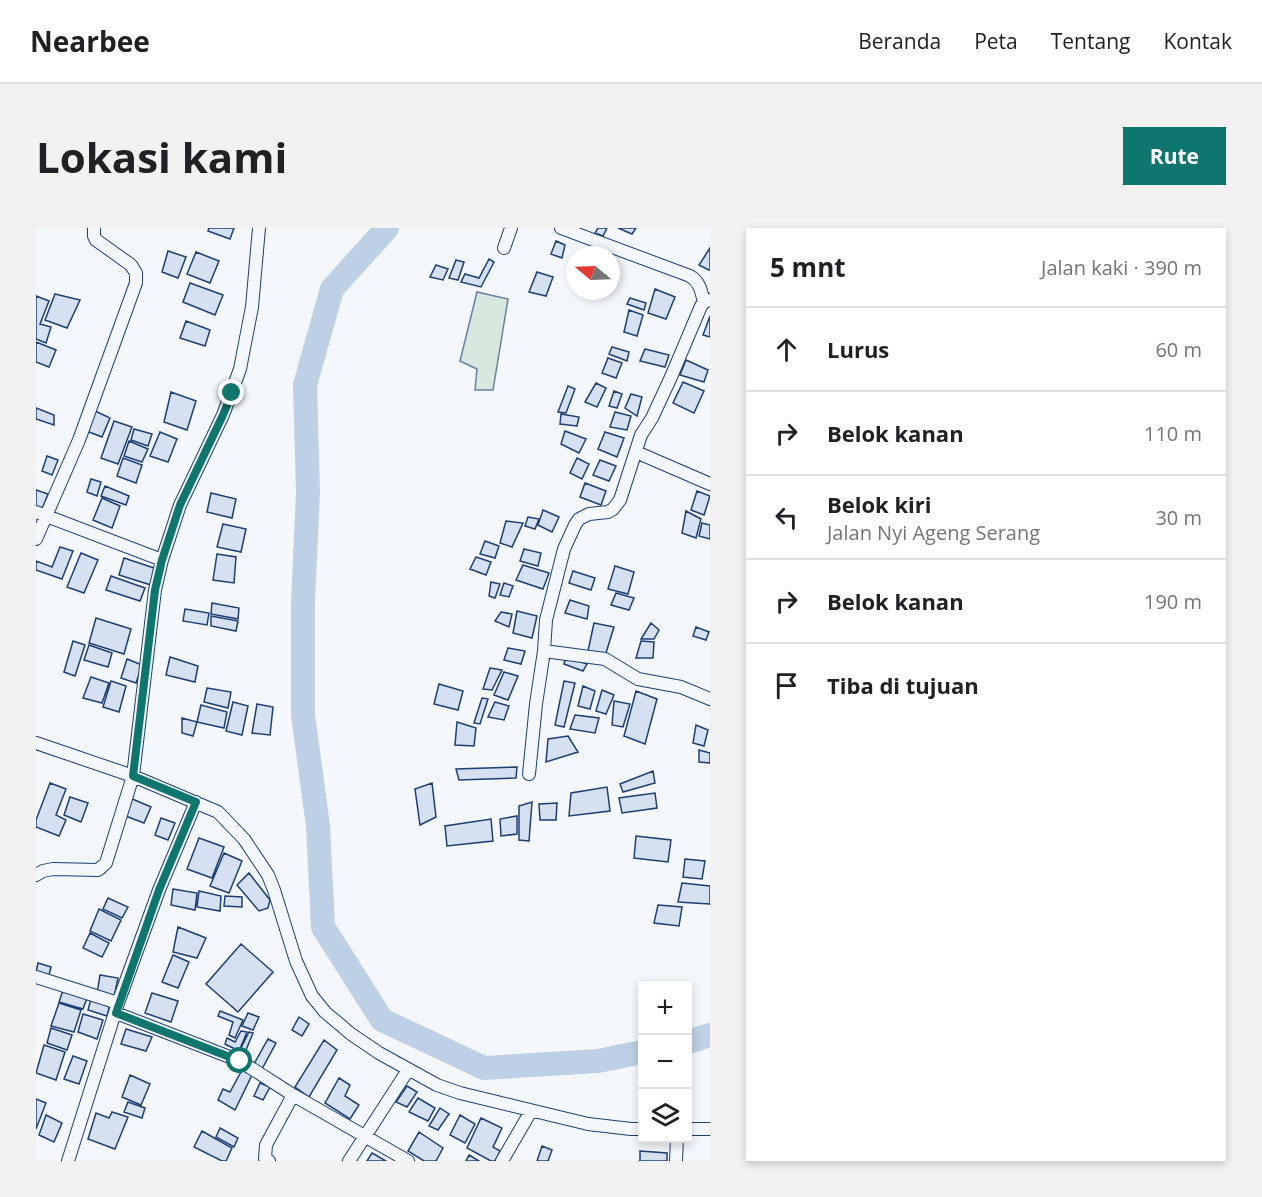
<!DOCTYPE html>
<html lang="id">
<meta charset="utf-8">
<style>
body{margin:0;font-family:"Open Sans",sans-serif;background:#f2f2f2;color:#202124}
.controls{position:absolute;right:18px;bottom:18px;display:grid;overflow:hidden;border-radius:0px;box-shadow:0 3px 9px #0003}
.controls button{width:54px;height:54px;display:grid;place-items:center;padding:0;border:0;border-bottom:2px solid #e0e0e0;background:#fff;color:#202124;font:30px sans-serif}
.compass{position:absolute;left:530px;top:18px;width:54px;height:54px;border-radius:50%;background:#fff;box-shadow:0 3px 9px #0003;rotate:289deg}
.stop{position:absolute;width:18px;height:18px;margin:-14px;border:4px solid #0f766e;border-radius:50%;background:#fff}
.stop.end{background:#0f766e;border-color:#fff;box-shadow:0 2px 6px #0008}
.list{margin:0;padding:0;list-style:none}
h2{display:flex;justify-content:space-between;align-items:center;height:78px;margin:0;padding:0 24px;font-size:26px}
h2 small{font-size:20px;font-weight:400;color:#757577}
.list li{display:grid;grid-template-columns:39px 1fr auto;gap:18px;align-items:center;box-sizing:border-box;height:84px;padding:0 24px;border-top:2px solid #e0e0e0}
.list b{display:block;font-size:22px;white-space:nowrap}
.list p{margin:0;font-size:20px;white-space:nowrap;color:#757577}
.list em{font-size:20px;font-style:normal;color:#757577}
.icon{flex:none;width:33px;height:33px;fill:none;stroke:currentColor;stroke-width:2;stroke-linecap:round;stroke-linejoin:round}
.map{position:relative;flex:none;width:674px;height:933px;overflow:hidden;border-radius:0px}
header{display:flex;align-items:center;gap:36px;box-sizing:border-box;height:84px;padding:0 30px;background:#fff;border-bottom:2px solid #e0e0e0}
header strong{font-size:28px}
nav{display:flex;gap:33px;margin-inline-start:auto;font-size:21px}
.intro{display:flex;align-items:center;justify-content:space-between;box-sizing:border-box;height:144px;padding:0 36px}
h1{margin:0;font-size:42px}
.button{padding:15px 27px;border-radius:0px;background:#0f766e;color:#fff;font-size:21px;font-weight:700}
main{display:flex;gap:36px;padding:0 36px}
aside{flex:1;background:#fff;border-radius:0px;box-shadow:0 3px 9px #0003}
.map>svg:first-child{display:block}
</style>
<header>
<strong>Nearbee</strong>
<nav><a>Beranda</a><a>Peta</a><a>Tentang</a><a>Kontak</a></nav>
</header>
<div class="intro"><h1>Lokasi kami</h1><a class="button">Rute</a></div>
<main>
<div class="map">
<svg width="674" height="933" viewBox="0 0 674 933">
<rect width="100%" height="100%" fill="#f4f7fb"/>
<!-- green -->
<path fill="#d7e8df" stroke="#687fa3" stroke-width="1.5" d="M441,64L472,71L457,162H439L441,141L424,133Z"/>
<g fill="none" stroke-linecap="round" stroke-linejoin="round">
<!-- river -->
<path stroke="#bed0e5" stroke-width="24" d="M351,0L296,61L269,157L272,264L267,375V487L282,598L287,699L346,792L448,840L562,833L606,824
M652,814L674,807"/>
</g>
<!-- building -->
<path fill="#d5e0f0" stroke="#1d3f73" stroke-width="1.5" d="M173,0H198L194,11L172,3Z
M562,0H571L567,8L559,5Z
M582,0H600L596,6Z
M520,13L529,17L526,30L515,26Z
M674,20V41L673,42L663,37Z
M132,23L150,29L142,50L126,44Z
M160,24L183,33L174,55L151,46Z
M453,31L458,34L445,59L425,54L429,46L443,50Z
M420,32L428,34L422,52L413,50Z
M400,37L412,41L407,52L394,49Z
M501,44L517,49L510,68L493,64Z
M154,55L187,67L179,87L147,74Z
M619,61L639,69L630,91L612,85Z
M19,66L44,72L31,100L9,92Z
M0,68L13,73L4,96L15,99L10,115L0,111Z
M594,70L610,75L608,82L591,76Z
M593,82L607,87L601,108L588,104Z
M674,88V109L667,107Z
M150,93L174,102L169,118L144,110Z
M0,114L20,122L13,139L0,134Z
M576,119L593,124L591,133L573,126Z
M609,121L633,127L629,139L604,133Z
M572,130L586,135L580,150L566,145Z
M650,132L672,142L668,154L644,147Z
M647,154L668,163L658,185L637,175Z
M560,155L570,160L561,179L549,174Z
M532,158L539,161L530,185L522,184Z
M578,163L586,166L581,180L573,178Z
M135,164L160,173L151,202L128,194Z
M595,166L606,169L601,188L589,180Z
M0,180L18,187V197L0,191Z
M55,181L74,190L66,209L48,202Z
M579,184L595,188L591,202L574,199Z
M525,186L543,189L541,198L524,196Z
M78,193L96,199L82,236L65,230Z
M98,201L116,206L112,218L95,212Z
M529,203L550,211L543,225L525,216Z
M124,204L141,211L132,234L114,228Z
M569,204L588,210L581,229L562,221Z
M93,213L112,221L106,234L88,228Z
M11,228L22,232L16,247L6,243Z
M87,230L106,237L100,255L81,248Z
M541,230L553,236L546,251L534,245Z
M564,232L580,238L573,253L557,247Z
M55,251L65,254L61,268L51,264Z
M549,255L570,263L565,277L544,269Z
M69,258L93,268L90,277L65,268Z
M0,262L12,266L6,281L0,280Z
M661,263L674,268L668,287L655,282Z
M175,265L200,271L196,290L171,284Z
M66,270L84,278L76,300L57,292Z
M507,282L523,289L516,304L502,297Z
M650,283L665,291L660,310L646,305Z
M492,289L503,291L499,301L489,298Z
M470,293L487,295L476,319L464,315Z
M666,295L674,297V311L663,308Z
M187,296L210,301L205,324L181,319Z
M449,313L463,318L459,330L444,326Z
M24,319L37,323L26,351L0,342V333L16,339Z
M488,321L505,325L502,338L484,333Z
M45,325L62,332L48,365L31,359Z
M181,326L200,329L198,355L177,352Z
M440,329L455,334L450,347L434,341Z
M88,330L121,341L115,357L83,347Z
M487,337L513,345L507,361L480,352Z
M579,338L598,344L592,366L572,361Z
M537,343L559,350L555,362L533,355Z
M75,348L109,360L104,373L70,362Z
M455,354L464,356L459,370L453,368Z
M468,355L477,358L473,369L464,367Z
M580,365L598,370L593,382L575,377Z
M534,372L553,378L551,391L529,385Z
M176,375L203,380L202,391L175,386Z
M149,381L173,385L171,397L147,393Z
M481,383L501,388L496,410L477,405Z
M465,384L476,386L473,399L459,393Z
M175,388L202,393L200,403L175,398Z
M60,390L95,401L88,426L53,415Z
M558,395L578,399L569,428L552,423Z
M615,395L623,402L618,411H605Z
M660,399L673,404L670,412L657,408Z
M37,413L49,417L39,448L28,444Z
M605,413L618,414L617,430H600Z
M53,417L76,425L72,439L48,432Z
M472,420L489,423L485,436L468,432Z
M134,429L162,438L159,454L130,447Z
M530,429L551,436L547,443L528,436Z
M91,431L106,437L100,455L85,450Z
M454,440L466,442L456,462L447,461Z
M468,444L482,448L472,472L458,467Z
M55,449L73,455L66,475L47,470Z
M75,453L90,458L83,484L67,479Z
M528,453L539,455L528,499L519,497Z
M403,456L427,463L422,482L398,476Z
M547,458L559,463L554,481L542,478Z
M171,460L195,464L192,480L168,474Z
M566,462L578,467L570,486L560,483Z
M600,463L621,471L609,516L588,508Z
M446,470L452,471L444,496L438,495Z
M578,473L594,476L587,499L576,497Z
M197,474L212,478L206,507L190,503Z
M459,474L473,478L468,492L452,489Z
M221,476L237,479L234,507L216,505Z
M165,477L191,484L188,500L161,494Z
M539,487L563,490L559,505L534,501Z
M146,490L161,494L157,508L146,505Z
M421,494L440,500L438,518L419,517Z
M660,497L672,502L668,518L657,515Z
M532,508L542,524L510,534L512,511Z
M663,522L674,525V535L663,534Z
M481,539L480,550L423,552L420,541Z
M617,543L619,555L587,564L584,556Z
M14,555L30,561L20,587L30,592L23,608L0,599V592Z
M396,555L400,589L384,597L379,561Z
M571,559L574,583L533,588L535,565Z
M619,565L621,580L586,585L583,570Z
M34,569L52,575L45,594L28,587Z
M94,570L115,579L108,595L87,587Z
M496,574L493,613L483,612V578Z
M521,575L520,592H504L503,576Z
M481,588V606L465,608L464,591Z
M125,590L139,595L132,612L119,607Z
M455,591L457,613L411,618L409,598Z
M600,608L635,612L632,634L598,630Z
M163,610L188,619L176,650L151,641Z
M188,625L206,633L193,665L174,658Z
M649,631L669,633L666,651L647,649Z
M213,645L234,672L232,680L223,683L201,657Z
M646,655L674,658V676L642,674Z
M137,661L161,665L159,682L135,677Z
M163,663L185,668L184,683L161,679Z
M189,668L206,669V679L188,678Z
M72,670L92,679L86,690L67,681Z
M622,677L646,679L643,698L618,695Z
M63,681L85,692L75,713L54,703Z
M142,699L170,710L161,730L137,724Z
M54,705L73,715L66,729L47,720Z
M205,716L237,744L202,784L170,756Z
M137,727L153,734L142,760L126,754Z
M2,735L15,739L13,747L0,744Z
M64,747L82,750L78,769L61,766Z
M27,762L51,770L47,781L23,774Z
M116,765L142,773L135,794L109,785Z
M55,771L74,776L71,788L52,782Z
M23,775L45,782L38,804L15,798Z
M184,783L207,792L199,810L193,807L197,794L182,788Z
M212,785L223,789L217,802L206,798Z
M47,786L67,792L61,811L42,804Z
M263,789L273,796L266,808L256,802Z
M15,800L36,807L31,822L11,815Z
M90,801L116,809L110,823L85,816Z
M205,803L211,804L203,823L189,816L191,810L199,814Z
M213,804L217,805L210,822L205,820Z
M232,811L240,815L226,841L218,836Z
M288,812L301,822L273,869L259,859Z
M8,817L29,824L20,852L0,845Z
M37,828L51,833L43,856L28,851Z
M206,842L216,847L199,882L182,872L187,861L194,864Z
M94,847L114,856L105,877L86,869Z
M303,850L314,857L309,868L323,877L314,891L289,875Z
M224,855L234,859L227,872L218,868Z
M371,858L381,864L371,879L360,874Z
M382,870L399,880L392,893L373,884Z
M0,871L10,875L0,901Z
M92,874L109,880L106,890L88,884Z
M404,880L413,886L402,902L393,898Z
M76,884L92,889L79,921L52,911L60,885L73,890Z
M10,887L26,895L18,914L3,907Z
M424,887L439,896L429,915L414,907Z
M445,890L466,900L457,919L464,923L459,933H455L431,920Z
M184,900L202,910L198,919L180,909Z
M166,903L196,920L190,933H186L158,919Z
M383,904L407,920L400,933H388L372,923Z
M506,918L516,922L512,933H501Z
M604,923L631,925V933H604Z
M336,925L350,933H331Z
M433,927L443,933H430Z"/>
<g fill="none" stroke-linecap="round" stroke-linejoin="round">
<defs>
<path id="street" d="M525,0L654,48C664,54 665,63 668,74
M468,20L475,0
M600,224L674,256
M0,284L126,332
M0,311L43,212L100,55V45L95,37L60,12L58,8V0
M508,423L569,431L602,451L645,459L674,471
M0,515L97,548L182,584L208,611L232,647L238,662L260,733L276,768L289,784L315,806L343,825L401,857L424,865L552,896L595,901H606
M493,546L500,476L508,423L510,392L528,321L539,297L543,291L553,286L572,284L577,281L584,272L605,207L616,190L635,149L665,78L668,74L674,72
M0,647L7,643L17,641L62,642L70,635L97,548L119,362L126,332L144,277L187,187L204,141L216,79L223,0
M0,749L82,775
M80,785L204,833L257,867L372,933
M652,901H674
M32,933L82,775L123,662L160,574
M233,933L229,930L230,917L257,867
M313,933L372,842
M466,933L495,883
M640,933L641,910"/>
</defs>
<!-- street casing -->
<use href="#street" stroke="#1d3f73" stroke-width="14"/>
<!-- street -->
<use href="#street" stroke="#f4f7fb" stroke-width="12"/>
</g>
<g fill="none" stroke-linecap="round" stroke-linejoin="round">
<!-- route -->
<path stroke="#0f766e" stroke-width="8" d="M196,165L187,187L144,277L126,332L119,362L97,548L160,574L123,662L80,785L204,833"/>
</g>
</svg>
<div class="controls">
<button>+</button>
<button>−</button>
<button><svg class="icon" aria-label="layers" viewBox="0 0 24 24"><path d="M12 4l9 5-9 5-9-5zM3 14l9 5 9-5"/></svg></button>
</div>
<svg class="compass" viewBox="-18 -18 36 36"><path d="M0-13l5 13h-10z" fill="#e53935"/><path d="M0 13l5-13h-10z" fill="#757577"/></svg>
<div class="stop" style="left:204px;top:833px"></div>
<div class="stop end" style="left:196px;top:165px"></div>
</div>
<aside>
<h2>5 mnt<small>Jalan kaki · 390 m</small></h2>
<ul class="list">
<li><svg class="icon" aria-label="ahead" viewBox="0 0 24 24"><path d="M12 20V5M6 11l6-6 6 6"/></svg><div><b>Lurus</b></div><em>60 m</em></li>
<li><svg class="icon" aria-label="right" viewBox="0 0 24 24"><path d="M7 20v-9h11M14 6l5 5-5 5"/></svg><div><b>Belok kanan</b></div><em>110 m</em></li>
<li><svg class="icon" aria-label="left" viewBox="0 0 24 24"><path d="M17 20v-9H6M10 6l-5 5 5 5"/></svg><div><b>Belok kiri</b><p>Jalan Nyi Ageng Serang</p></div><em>30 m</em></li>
<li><svg class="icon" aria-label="right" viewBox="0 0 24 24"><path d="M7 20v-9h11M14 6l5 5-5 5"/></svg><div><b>Belok kanan</b></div><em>190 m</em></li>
<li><svg class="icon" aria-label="arrive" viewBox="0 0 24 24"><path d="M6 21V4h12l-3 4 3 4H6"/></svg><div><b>Tiba di tujuan</b></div></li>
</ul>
</aside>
</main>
